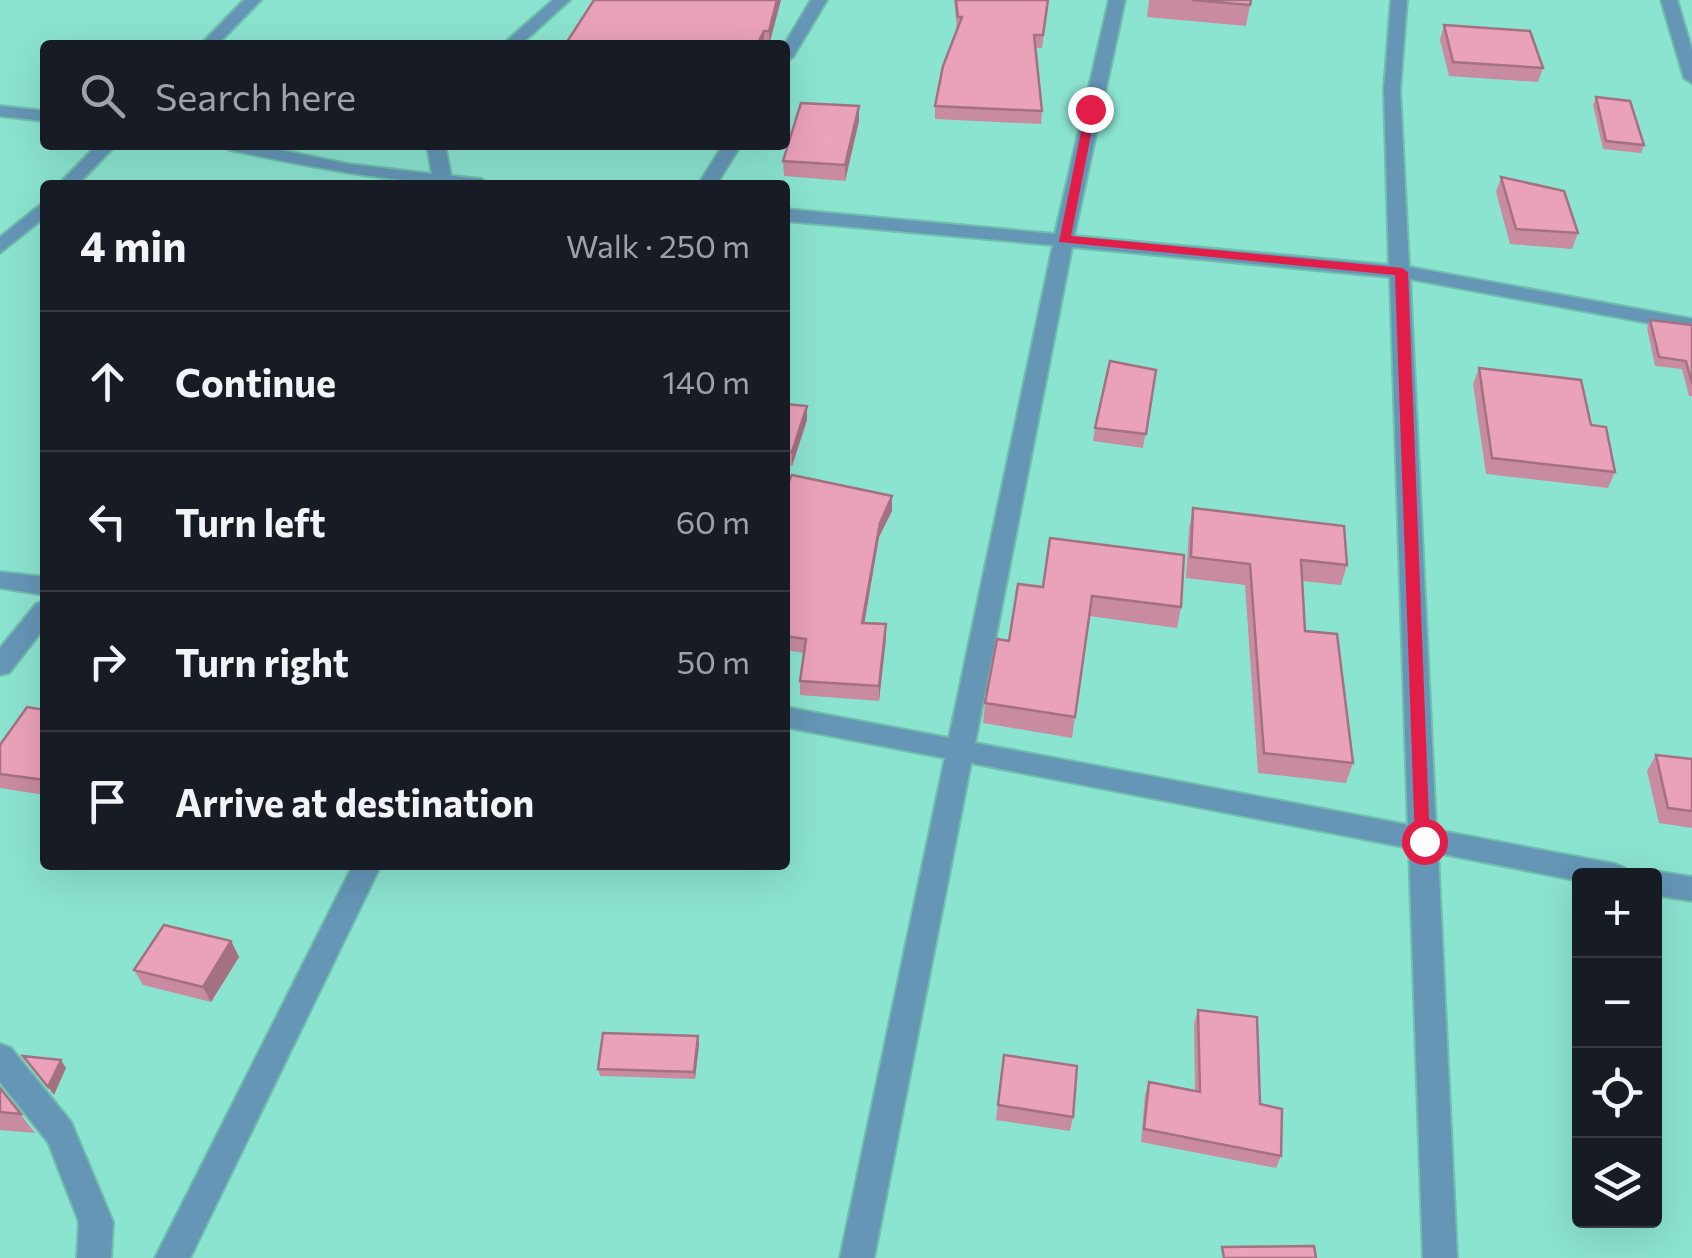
<!DOCTYPE html>
<meta charset="utf-8">
<style>
body{margin:0;font-family:Commissioner,sans-serif;background:#242831;color:#f1f3f6}
.controls{position:absolute;right:30px;bottom:30px;display:grid;overflow:hidden;border-radius:10px;box-shadow:0 10px 40px #0002}
.controls button{width:90px;height:90px;display:grid;place-items:center;padding:0;border:0;border-bottom:2px solid #363941;background:#171b24;color:#f1f3f6;font:50px sans-serif}
.stop{position:absolute;width:30px;height:30px;margin:-22px;border:8px solid #e11d48;border-radius:50%;background:#fff}
.stop.end{background:#e11d48;border-color:#fff;box-shadow:0 2px 10px #0008}
.list{margin:0;padding:0;list-style:none}
h2{display:flex;justify-content:space-between;align-items:center;height:130px;margin:0;padding:0 40px;font-size:42px}
h2 small{font-size:32px;font-weight:400;color:#9ea1a6}
.list li{display:grid;grid-template-columns:65px 1fr auto;gap:30px;align-items:center;box-sizing:border-box;height:140px;padding:0 40px;border-top:2px solid #363941}
.list b{display:block;font-size:38px;white-space:nowrap}
.list em{font-size:32px;font-style:normal;color:#9ea1a6}
.icon{flex:none;width:55px;height:55px;fill:none;stroke:currentColor;stroke-width:2;stroke-linecap:round;stroke-linejoin:round}
.map{position:relative;flex:none;width:1692px;height:1258px;overflow:hidden}
.search{position:absolute;background:#171b24;box-shadow:0 10px 40px #0002;left:40px;top:40px;width:750px;height:110px;display:flex;align-items:center;gap:25px;box-sizing:border-box;padding:0 35px;border-radius:10px;color:#9ea1a6;font-size:38px}
.panel{position:absolute;background:#171b24;box-shadow:0 10px 40px #0002;left:40px;top:180px;width:750px;height:690px;border-radius:10px}
.map>svg:first-child{display:block}
</style>
<div class="map">
<svg width="1692" height="1258" viewBox="0 0 1692 1258">
<rect width="100%" height="100%" fill="#8be4d0"/>
<g fill="none" stroke-linecap="round" stroke-linejoin="round">
<defs>
<path id="street" d="M244,0H261L217,45H200Z
M553,0H570L520,45H502Z
M811,0H827L793,57L785,62L784,45Z
M1109,0H1125L1074,236L1389,265L1384,90L1391,0H1407L1400,90L1409,267L1692,319V331L1410,279L1436,830L1615,864L1625,868L1629,876H1580V881L1438,853L1457,1258H1423L1409,848L971,763L874,1258H840L945,758L785,727V707L949,738L1053,245L785,221V209L1055,234ZM1072,247L1390,277L1408,825L975,743Z
M1661,0H1677L1692,50V83L1684,78Z
M0,106L45,111V121L0,116Z
M97,145H116L77,185H58Z
M221,145H256L348,164L432,174L427,145H445L451,176L481,179L490,185C401,185 317,168 230,150Z
M723,145H741L716,185H698Z
M45,201V217L0,253V237Z
M0,572L45,577V595L0,588Z
M45,601V627L9,673L0,675V648L36,604Z
M353,865H381L190,1258H155Z
M1654,871L1692,877V901L1654,895V876H1643Z
M0,1044L11,1048L71,1122L113,1222L111,1258H77L79,1222L48,1142L0,1082Z"/>
</defs>
<!-- street casing -->
<use href="#street" stroke="#70bead" stroke-width="4"/>
<!-- street -->
<use href="#street" fill="#6596b6" fill-rule="evenodd"/>
</g>
<!-- wall -->
<path fill="#c98ba0" d="M594,0H781L769,45H565Z
M954,0H1048L1042,48H1036L1042,111L1041,124L935,119V106L957,29Z
M1149,0H1251L1246,26L1147,17Z
M1444,25L1543,68L1538,82L1449,76L1440,40Z
M1596,97L1644,145L1641,153L1603,149L1593,105Z
M859,106V121L845,181L784,176L783,161Z
M1501,177L1578,233L1572,249L1510,244L1496,192Z
M1650,320L1692,325V396H1689L1682,369L1655,366L1647,328Z
M1479,368L1591,425L1615,472L1608,488L1486,474L1473,384Z
M1156,370L1143,448L1093,441L1095,428Z
M785,404L807,420L792,466H785Z
M785,489L892,496V511L879,537L864,623L886,624L879,701L800,695V681L804,653L785,650Z
M1193,508L1347,565L1341,585L1302,581L1305,631L1353,763L1346,783L1258,773L1245,585L1186,578L1189,529Z
M1018,584L1181,607L1177,628L1089,616L1072,738L983,723L985,703L1009,641Z
M45,710V795L0,788V745Z
M1656,755L1692,759V828L1659,823L1647,771Z
M231,941L239,957L211,1002L143,985L134,970Z
M1198,1010L1260,1104L1281,1156L1276,1168L1141,1142L1145,1095L1149,1082L1195,1091L1194,1024Z
M698,1036L699,1044L695,1079L600,1076L598,1069Z
M1004,1055L1073,1117L1070,1131L996,1120Z
M0,1088L35,1133L0,1130Z"/>
<!-- shaded-wall -->
<path fill="#a47182" d="M777,0H781L769,45V31Z
M764,31V45H757Z
M859,106V121L845,181V165Z
M807,406V420L792,466V452Z
M892,496V511L879,537L862,637V623L880,523Z
M886,624V639L879,701V686Z
M231,941L239,957L211,1002L203,987Z
M698,1036L699,1044L695,1079L694,1072Z
M61,1060L66,1068L54,1095L48,1087Z"/>
<!-- building -->
<path fill="#eaa2ba" stroke="#a47182" stroke-width="2.5" d="M594,0H777L769,31H764L757,45H565Z
M956,0H1048L1043,35H1034L1042,111L935,106L943,66L962,17H958Z
M1192,0H1251L1250,5Z
M1444,25L1530,31L1543,68L1453,62Z
M1596,97L1630,101L1644,145L1606,141Z
M801,103L859,106L845,165L783,161Z
M1501,177L1564,191L1578,233L1516,229Z
M1650,320L1692,325V384L1686,361L1659,357Z
M1110,361L1156,370L1146,434L1095,428Z
M1479,368L1581,380L1591,425L1606,427L1615,472L1492,458Z
M785,404L807,406L792,452L785,451Z
M792,475L892,496L880,523L862,623L886,624L879,686L800,681L806,639L785,636V489Z
M1193,508L1344,526L1347,565L1301,560L1305,631L1337,634L1353,763L1264,753L1250,564L1191,557Z
M1050,538L1184,555L1181,607L1092,596L1075,717L985,703L997,639L1009,641L1018,584L1043,587Z
M27,707L45,710V780L0,774V745Z
M1656,755L1692,759V811L1668,808Z
M164,925L231,941L203,987L134,970Z
M1198,1010L1257,1017L1260,1104L1282,1109L1281,1156L1144,1129L1149,1082L1200,1092Z
M603,1033L698,1036L694,1072L598,1069Z
M1004,1055L1077,1066L1073,1117L998,1105Z
M23,1056L61,1060L48,1087Z
M0,1088L21,1114L0,1112Z
M1314,1246L1316,1258H1224L1222,1247Z"/>
<!-- route -->
<path fill="#e11d48" d="M1086,107L1096,109L1071,236L1402,268L1408,272L1430,846H1418L1415,841L1395,275L1059,242Z"/>
</svg>
<div class="controls">
<button>+</button>
<button>−</button>
<button><svg class="icon" aria-label="locate" viewBox="0 0 24 24"><circle cx="12" cy="12" r="6"/><path d="M12 2v4M12 18v4M2 12h4M18 12h4"/></svg></button>
<button><svg class="icon" aria-label="layers" viewBox="0 0 24 24"><path d="M12 4l9 5-9 5-9-5zM3 14l9 5 9-5"/></svg></button>
</div>
<div class="stop" style="left:1424px;top:841px"></div>
<div class="stop end" style="left:1090px;top:109px"></div>
<div class="search"><svg class="icon" aria-label="search" viewBox="0 0 24 24"><circle cx="10" cy="10" r="6"/><path d="M15 15l6 6"/></svg>Search here</div>
<section class="panel">
<h2>4 min<small>Walk · 250 m</small></h2>
<ul class="list">
<li><svg class="icon" aria-label="ahead" viewBox="0 0 24 24"><path d="M12 20V5M6 11l6-6 6 6"/></svg><div><b>Continue</b></div><em>140 m</em></li>
<li><svg class="icon" aria-label="left" viewBox="0 0 24 24"><path d="M17 20v-9H6M10 6l-5 5 5 5"/></svg><div><b>Turn left</b></div><em>60 m</em></li>
<li><svg class="icon" aria-label="right" viewBox="0 0 24 24"><path d="M7 20v-9h11M14 6l5 5-5 5"/></svg><div><b>Turn right</b></div><em>50 m</em></li>
<li><svg class="icon" aria-label="arrive" viewBox="0 0 24 24"><path d="M6 21V4h12l-3 4 3 4H6"/></svg><div><b>Arrive at destination</b></div></li>
</ul>
</section>
</div>
